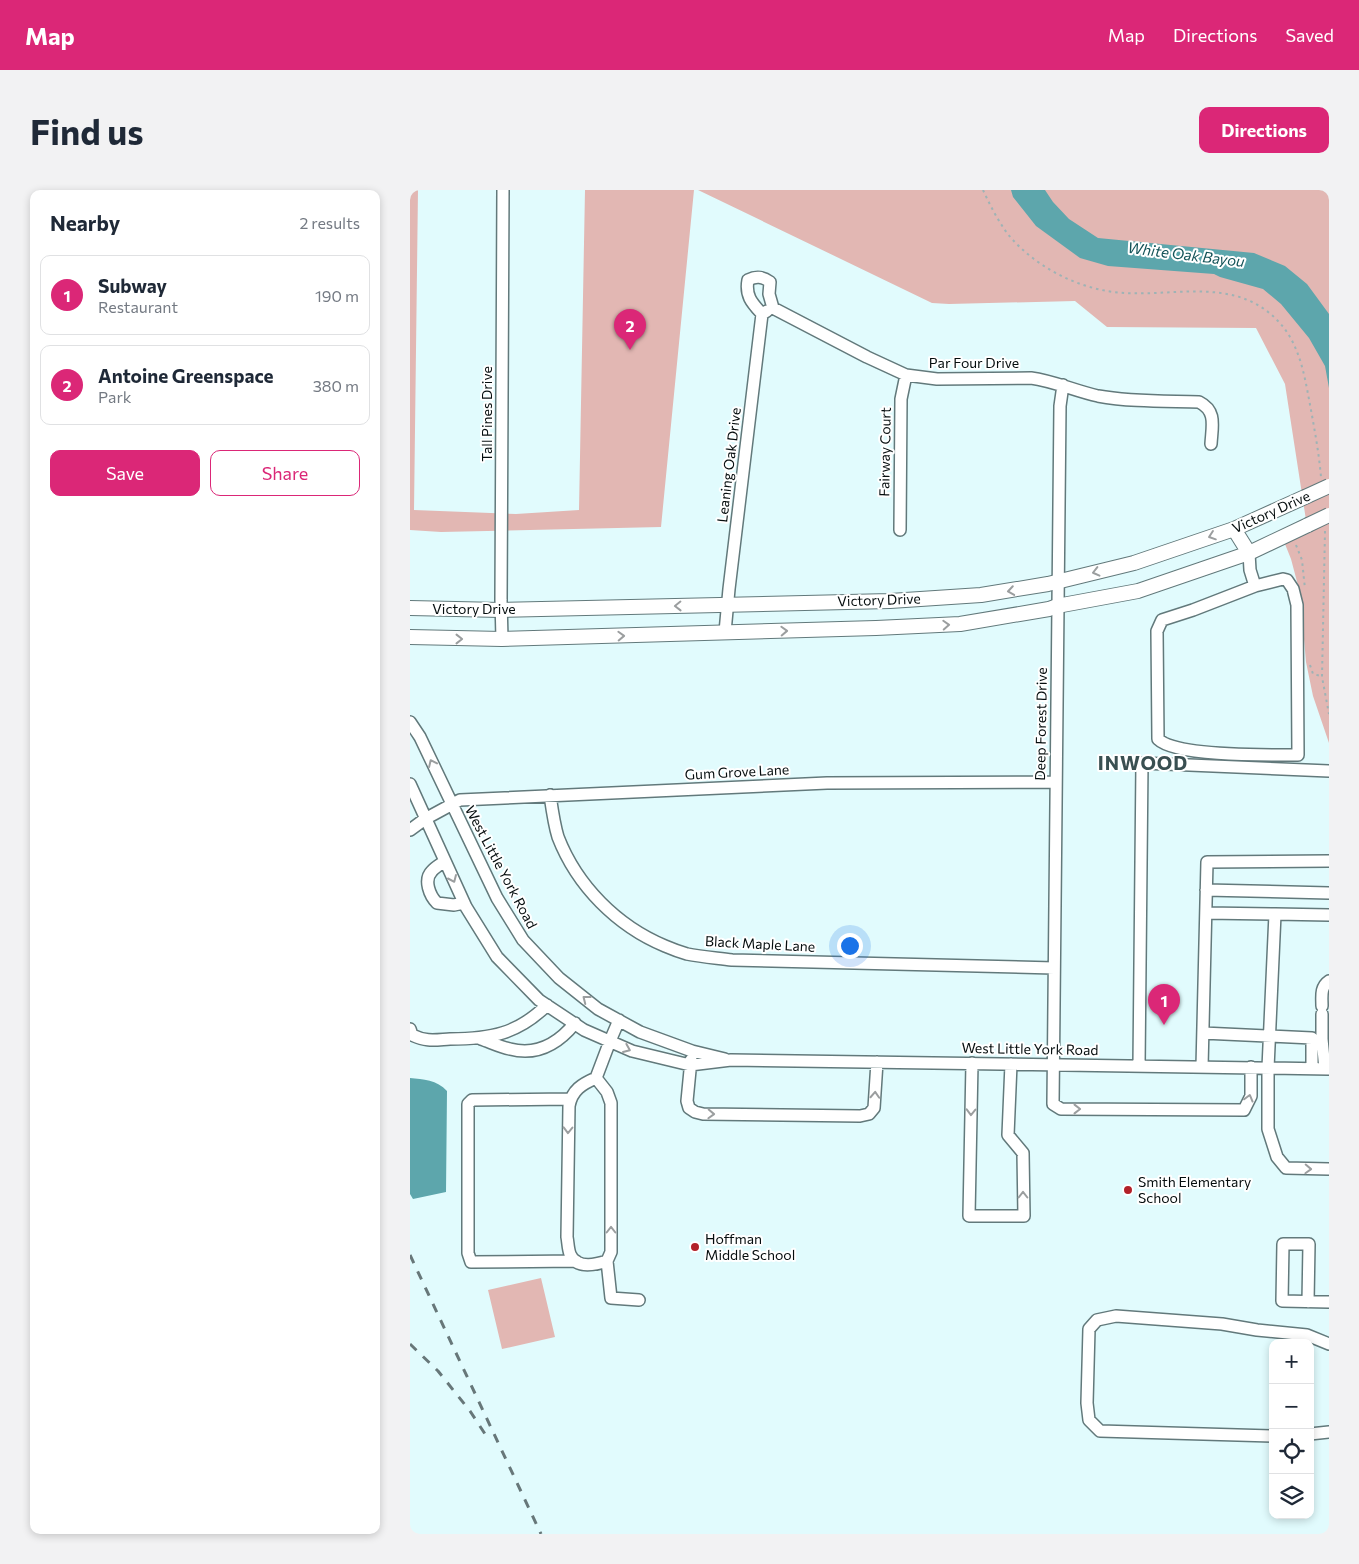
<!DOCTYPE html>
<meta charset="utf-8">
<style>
body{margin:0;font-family:Commissioner,sans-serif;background:#f2f2f3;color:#1f2937}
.controls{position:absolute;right:15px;bottom:15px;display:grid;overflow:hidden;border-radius:10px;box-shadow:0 2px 8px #0003}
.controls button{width:45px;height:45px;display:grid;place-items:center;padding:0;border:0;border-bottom:1px solid #e0e1e3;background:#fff;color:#1f2937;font:25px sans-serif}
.you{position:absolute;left:439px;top:755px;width:18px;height:18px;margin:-12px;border:4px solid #fff;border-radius:50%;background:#1a73e8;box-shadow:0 0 0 8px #1a73e833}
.badge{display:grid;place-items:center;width:32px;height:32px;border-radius:50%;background:#db2777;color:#fff;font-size:16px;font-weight:700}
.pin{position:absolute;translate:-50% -41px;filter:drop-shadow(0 1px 2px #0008)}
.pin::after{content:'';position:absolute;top:26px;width:18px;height:15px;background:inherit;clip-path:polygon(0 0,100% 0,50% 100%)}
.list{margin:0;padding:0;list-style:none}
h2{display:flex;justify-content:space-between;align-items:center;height:65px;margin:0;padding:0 20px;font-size:21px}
h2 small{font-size:16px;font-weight:400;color:#747a83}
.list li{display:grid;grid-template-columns:32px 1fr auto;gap:15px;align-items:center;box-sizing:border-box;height:80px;margin:0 10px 10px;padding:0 10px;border:1px solid #e0e1e3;border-radius:10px}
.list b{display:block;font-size:19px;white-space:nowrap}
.list p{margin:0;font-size:16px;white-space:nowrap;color:#747a83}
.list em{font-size:16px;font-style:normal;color:#747a83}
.actions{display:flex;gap:10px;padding:15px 20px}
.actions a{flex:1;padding:11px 0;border:1px solid #db2777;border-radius:10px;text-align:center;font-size:18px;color:#db2777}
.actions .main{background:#db2777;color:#fff}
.icon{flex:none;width:28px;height:28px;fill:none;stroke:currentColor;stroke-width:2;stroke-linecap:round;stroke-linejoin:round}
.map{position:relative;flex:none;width:919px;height:1344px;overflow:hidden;border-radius:10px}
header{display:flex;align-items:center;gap:30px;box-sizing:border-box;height:70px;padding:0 25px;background:#db2777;color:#fff}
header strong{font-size:24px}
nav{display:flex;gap:28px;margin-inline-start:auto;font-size:18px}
.intro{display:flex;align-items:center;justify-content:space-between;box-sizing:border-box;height:120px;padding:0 30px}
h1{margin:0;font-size:35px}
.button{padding:12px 22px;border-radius:10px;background:#db2777;color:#fff;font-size:18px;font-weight:700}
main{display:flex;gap:30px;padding:0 30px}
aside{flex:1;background:#fff;border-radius:10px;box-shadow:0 2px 8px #0003}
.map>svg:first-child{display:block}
</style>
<header>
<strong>Map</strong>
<nav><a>Map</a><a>Directions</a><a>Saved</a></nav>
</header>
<div class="intro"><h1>Find us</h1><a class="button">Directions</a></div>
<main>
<aside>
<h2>Nearby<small>2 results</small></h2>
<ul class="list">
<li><span class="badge">1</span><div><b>Subway</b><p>Restaurant</p></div><em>190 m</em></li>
<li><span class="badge">2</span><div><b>Antoine Greenspace</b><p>Park</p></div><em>380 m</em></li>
</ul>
<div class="actions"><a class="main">Save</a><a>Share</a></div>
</aside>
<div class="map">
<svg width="919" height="1344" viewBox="0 0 919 1344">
<rect width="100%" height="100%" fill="#e1fbfd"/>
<!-- green -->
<path fill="#e2b7b3" d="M0,0H8L4,320L106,324L169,320L175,0H284L251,337L31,342L0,340Z
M288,0H919V553L903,506L896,472L890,403L881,369L875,354L898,343L875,194L846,138L697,137L665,111L539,114L522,113Z
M131,1088L145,1147L92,1159L78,1100Z"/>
<!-- water -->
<path fill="#5da6ac" d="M601,0H635L643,12L659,29L688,48L844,63L875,76L897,94L919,124V198L915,176L899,148L871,114L853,99L810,87L804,84L698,76L670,68L626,36L603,7Z
M0,888C13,889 27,890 37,901L36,1002L3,1009L0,1004Z"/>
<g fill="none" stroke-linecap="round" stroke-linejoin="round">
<defs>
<path id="minor" d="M352,124C342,113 335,106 338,90C346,86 352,86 360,92L359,104L363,118L457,167L496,185L527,189L621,188C644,191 665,201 688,206C721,212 756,211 789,212C807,221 802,236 801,254
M653,195L650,216L643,914L651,919L834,920L841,906V877
M490,340L491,209L496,185
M839,363L840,380L845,396L783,420L752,430L747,441L748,549C766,567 861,565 888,565L887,415L883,399L877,390L873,389L845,396
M315,442L319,399L352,124L357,121
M92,449L91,410L93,0
M0,532L10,547L87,708L113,750L149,788L188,819L230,842L282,861L315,869
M0,594L56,717L87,767L129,810L174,840L222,861L280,875L321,870L919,879
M140,605C142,619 144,634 148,647C167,696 207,736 255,756C262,759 270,762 277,764C292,767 307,768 322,770L644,778
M0,640L15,629L50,610L417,593L645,592
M35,671C31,674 25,677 22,681C13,690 20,706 27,713L44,715L54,713
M796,700L919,703
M796,723L865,724
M919,725L865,724L858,878V939L867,967L876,978L919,979
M912,816C912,807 910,797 919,791
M912,824V849L915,879
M0,839L2,845C17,852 24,850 40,849C80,849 108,844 137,815
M793,843L902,848V878
M71,849C80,852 90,857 100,859C127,866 148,854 165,833
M281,870L277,911L279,918L285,922L293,924L450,926L459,924L464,918L467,872
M562,873L559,1026H614L613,963L598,945L601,874
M729,876L732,573L919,581
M792,877L797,672L919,671
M186,888L197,902L201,913V1062L197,1071C185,1075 166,1079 160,1064C158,1059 158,1052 157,1047L159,916C162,900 172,894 186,888L200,851L209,830
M160,909L62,910L58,914V1063L61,1072L166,1071
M197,1071L201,1108L229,1110
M898,1112L899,1054H873L872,1111L919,1112
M900,1244L919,1242
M863,1246L690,1241L679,1230L677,1213L679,1139L687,1130L706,1126L812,1134L847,1140L897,1145L919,1154"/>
<path id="major" d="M824,339L839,363
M0,418L91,420L480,411L571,405L638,394L724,373L824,339L895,307
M0,447L92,449L466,438L550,434L639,419L647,416L728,401L839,363L898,335"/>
</defs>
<!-- minor casing -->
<use href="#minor" stroke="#62797b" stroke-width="14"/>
<!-- major casing -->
<use href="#major" stroke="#62797b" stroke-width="16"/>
<!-- path -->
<path stroke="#9eb3b5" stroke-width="2" stroke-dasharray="2.5 4" stroke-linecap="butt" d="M573,0C580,15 587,29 597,43C624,77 671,101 715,103C769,106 827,87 869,132C891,156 895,189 901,220C905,242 909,264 911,287
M915,341L912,487L919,524
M886,355L892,370L895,399
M900,475L903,484L911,486"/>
<!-- minor -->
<use href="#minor" stroke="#fff" stroke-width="11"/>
<!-- major -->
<use href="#major" stroke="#fff" stroke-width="14"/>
<!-- rail -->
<path stroke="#677779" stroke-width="3" stroke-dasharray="9 9" stroke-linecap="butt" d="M0,1065L131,1344
M0,1154L28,1181L60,1221L79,1250"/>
<defs>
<path id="major-bridge" d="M895,307L919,296
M898,335L919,325"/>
</defs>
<!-- major-bridge casing -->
<use href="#major-bridge" stroke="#62797b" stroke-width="16" stroke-linecap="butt"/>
<!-- major-bridge -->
<use href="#major-bridge" stroke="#fff" stroke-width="14"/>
</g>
<!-- one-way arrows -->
<defs><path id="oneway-chevron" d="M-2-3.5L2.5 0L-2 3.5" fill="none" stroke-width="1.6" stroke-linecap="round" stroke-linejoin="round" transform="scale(1.25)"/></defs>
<g stroke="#9b9e9f">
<use href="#oneway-chevron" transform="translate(802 346) rotate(161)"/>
<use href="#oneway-chevron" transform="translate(686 382) rotate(166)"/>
<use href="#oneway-chevron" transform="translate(601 401) rotate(171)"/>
<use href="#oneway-chevron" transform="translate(268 416) rotate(179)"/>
<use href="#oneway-chevron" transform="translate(536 435) rotate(-3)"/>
<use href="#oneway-chevron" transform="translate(374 441) rotate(-2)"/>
<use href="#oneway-chevron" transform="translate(211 446) rotate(-2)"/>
<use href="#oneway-chevron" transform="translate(49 449)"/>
<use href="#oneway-chevron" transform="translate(22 573) rotate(-115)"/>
<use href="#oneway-chevron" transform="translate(43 689) rotate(66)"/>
<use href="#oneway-chevron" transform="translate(176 809) rotate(-142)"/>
<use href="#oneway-chevron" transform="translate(217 859) rotate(23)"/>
<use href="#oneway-chevron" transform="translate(465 905) rotate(-87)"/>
<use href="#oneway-chevron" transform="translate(839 908) rotate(-75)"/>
<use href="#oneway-chevron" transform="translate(667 919)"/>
<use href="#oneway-chevron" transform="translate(561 922) rotate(91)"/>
<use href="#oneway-chevron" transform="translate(301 924) rotate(2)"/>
<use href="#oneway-chevron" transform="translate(158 940) rotate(91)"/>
<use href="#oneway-chevron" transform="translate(898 979) rotate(2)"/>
<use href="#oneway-chevron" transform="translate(613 1005) rotate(-90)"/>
<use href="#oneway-chevron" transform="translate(201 1040) rotate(-90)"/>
</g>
<!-- markers -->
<g fill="#b22129" stroke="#fff" stroke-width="2">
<circle cx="718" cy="1000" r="5"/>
<circle cx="285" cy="1057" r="5"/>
</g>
<g text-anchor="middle" stroke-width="4" stroke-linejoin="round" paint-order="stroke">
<!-- street labels -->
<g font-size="14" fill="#050d0e" stroke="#fff">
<text x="564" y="178">Par Four Drive</text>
<text transform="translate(77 224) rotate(-90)" y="5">Tall Pines Drive</text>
<text transform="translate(475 262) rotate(-89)" y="5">Fairway Court</text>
<text transform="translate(319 275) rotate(-83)" y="5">Leaning Oak Drive</text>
<text transform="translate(861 322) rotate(-24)" y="5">Victory Drive</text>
<text transform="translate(469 410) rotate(-2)" y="5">Victory Drive</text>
<text x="64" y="424">Victory Drive</text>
<text transform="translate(631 534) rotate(-89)" y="5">Deep Forest Drive</text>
<text transform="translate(327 582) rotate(-3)" y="5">Gum Grove Lane</text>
<text transform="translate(91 677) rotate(62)" y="5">West Little York Road</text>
<text transform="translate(350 754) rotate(3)" y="5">Black Maple Lane</text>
<text transform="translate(620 859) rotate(1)" y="5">West Little York Road</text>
</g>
<!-- poi labels -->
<g font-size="14" fill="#050d0e" stroke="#fff" text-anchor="start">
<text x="728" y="997">Smith Elementary<tspan x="728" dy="16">School</tspan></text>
<text x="295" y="1054">Hoffman<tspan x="295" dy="16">Middle School</tspan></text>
</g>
<!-- water labels -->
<g font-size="15" font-style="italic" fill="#135358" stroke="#fff">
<text transform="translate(776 65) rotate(7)" y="5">White Oak Bayou</text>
</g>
<!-- district labels -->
<g font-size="19" font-weight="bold" letter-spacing="1" fill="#394f51" stroke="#fff">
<text x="733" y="580">INWOOD</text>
</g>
</g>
</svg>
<div class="controls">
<button>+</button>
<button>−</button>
<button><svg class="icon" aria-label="locate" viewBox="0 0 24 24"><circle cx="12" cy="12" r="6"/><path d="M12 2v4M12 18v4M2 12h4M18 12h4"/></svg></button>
<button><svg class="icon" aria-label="layers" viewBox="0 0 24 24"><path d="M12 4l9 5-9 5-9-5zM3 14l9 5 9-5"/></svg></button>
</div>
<div class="you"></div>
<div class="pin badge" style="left:754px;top:835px">1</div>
<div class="pin badge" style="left:220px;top:160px">2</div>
</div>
</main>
